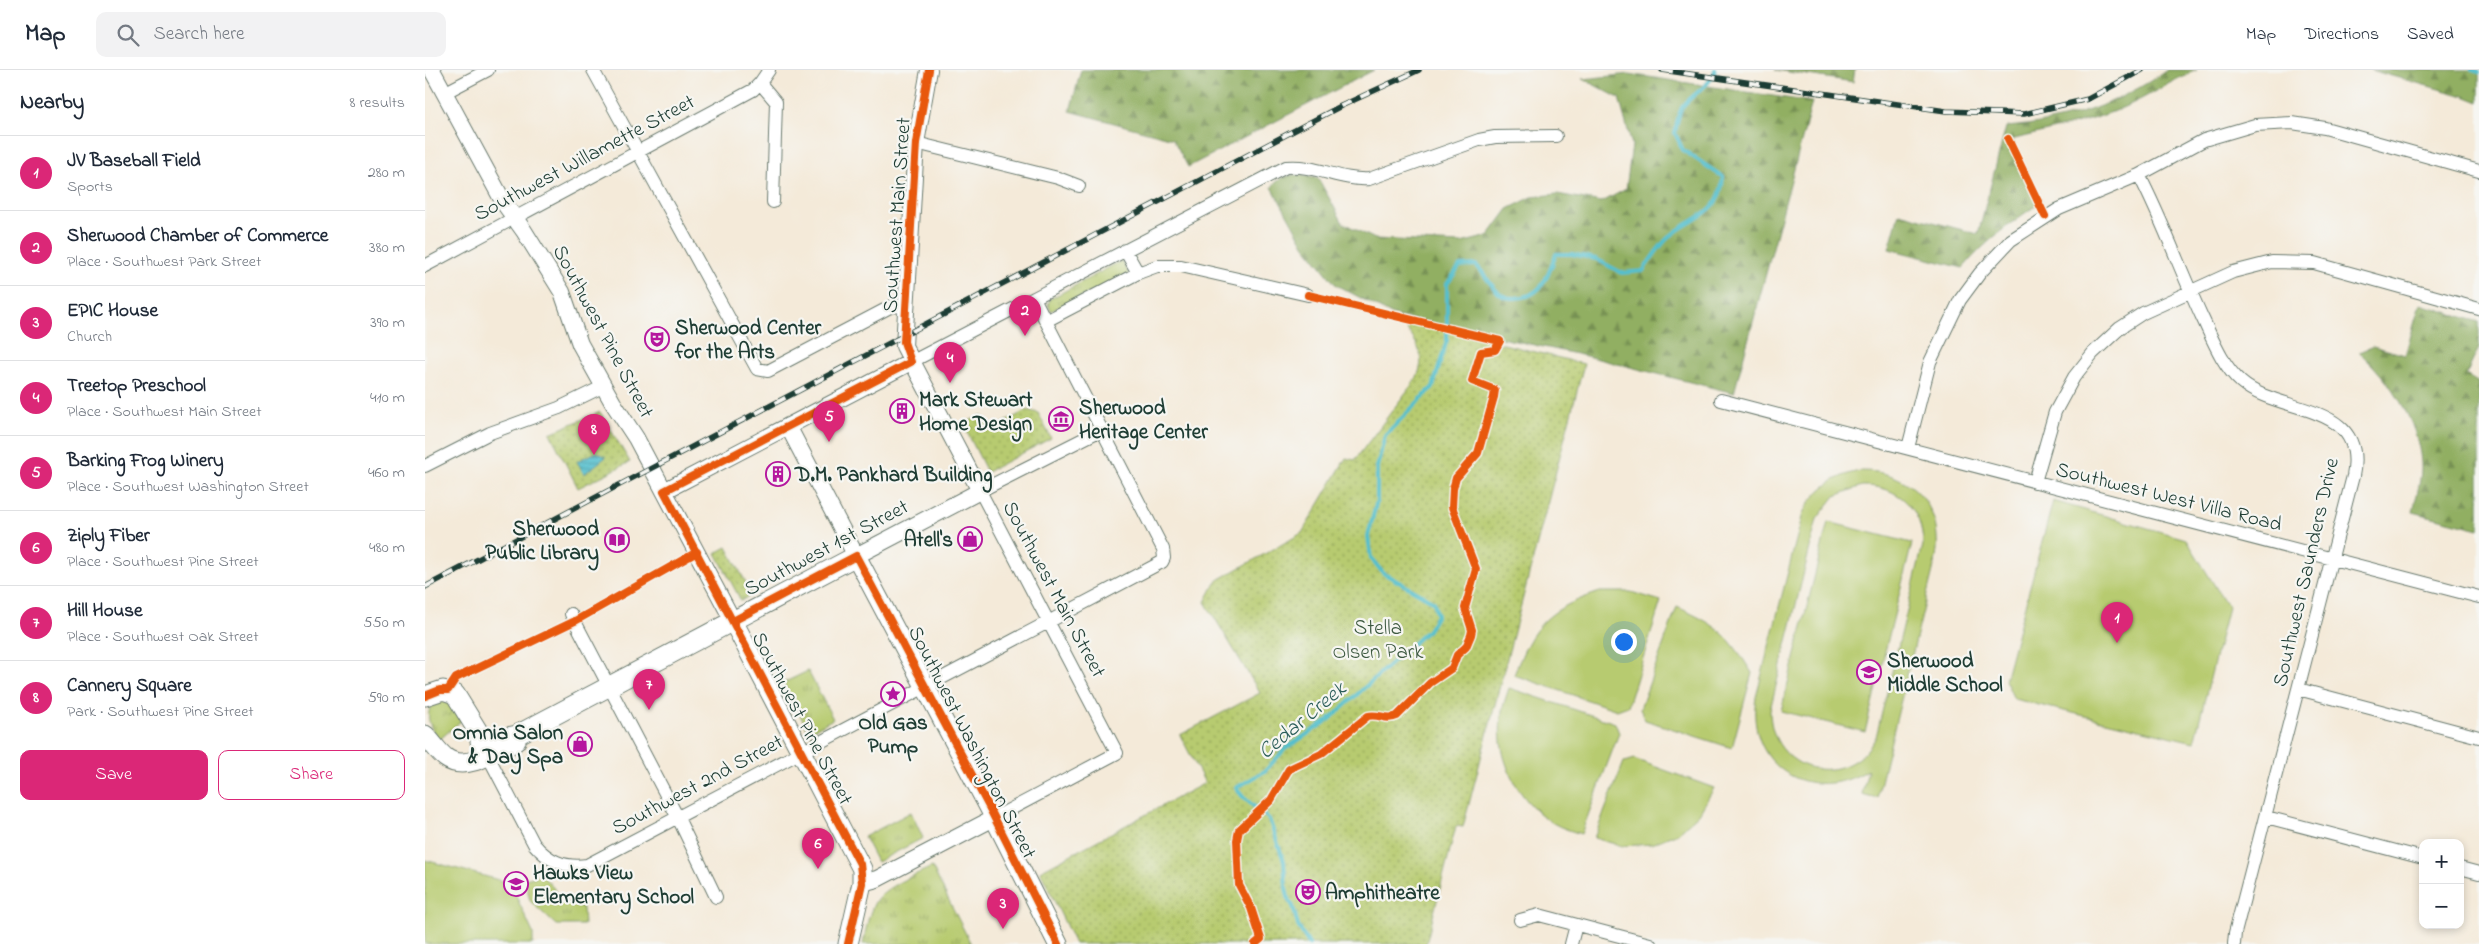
<!DOCTYPE html>
<meta charset="utf-8">
<style>
body{margin:0;font-family:"Indie Flower",sans-serif;background:#f2f2f3;color:#1f2937}
.controls{position:absolute;right:15px;bottom:15px;display:grid;overflow:hidden;border-radius:10px;box-shadow:0 2px 8px #0003}
.controls button{width:45px;height:45px;display:grid;place-items:center;padding:0;border:0;border-bottom:1px solid #e0e1e3;background:#fff;color:#1f2937;font:25px sans-serif}
.you{position:absolute;left:1198px;top:571px;width:18px;height:18px;margin:-12px;border:4px solid #fff;border-radius:50%;background:#1a73e8;box-shadow:0 0 0 8px #1a73e833}
.badge{display:grid;place-items:center;width:32px;height:32px;border-radius:50%;background:#db2777;color:#fff;font-size:16px;font-weight:700}
.pin{position:absolute;translate:-50% -41px;filter:drop-shadow(0 1px 2px #0008)}
.pin::after{content:'';position:absolute;top:26px;width:18px;height:15px;background:inherit;clip-path:polygon(0 0,100% 0,50% 100%)}
.list{margin:0;padding:0;list-style:none}
h2{display:flex;justify-content:space-between;align-items:center;height:65px;margin:0;padding:0 20px;font-size:21px}
h2 small{font-size:16px;font-weight:400;color:#747a83}
.list li{display:grid;grid-template-columns:32px 1fr auto;gap:15px;align-items:center;box-sizing:border-box;height:75px;padding:0 20px;border-top:1px solid #e0e1e3}
.list b{display:block;font-size:19px;white-space:nowrap}
.list p{margin:0;font-size:16px;white-space:nowrap;color:#747a83}
.list em{font-size:16px;font-style:normal;color:#747a83}
.actions{display:flex;gap:10px;padding:15px 20px}
.actions a{flex:1;padding:11px 0;border:1px solid #db2777;border-radius:10px;text-align:center;font-size:18px;color:#db2777}
.actions .main{background:#db2777;color:#fff}
.icon{flex:none;width:28px;height:28px;fill:none;stroke:currentColor;stroke-width:2;stroke-linecap:round;stroke-linejoin:round}
.map{position:relative;flex:none;width:2054px;height:874px;overflow:hidden}
header{display:flex;align-items:center;gap:30px;box-sizing:border-box;height:70px;padding:0 25px;background:#fff;border-bottom:1px solid #e0e1e3}
header strong{font-size:24px}
nav{display:flex;gap:28px;margin-inline-start:auto;font-size:18px}
.search{width:350px;height:45px;background:#f2f2f3;display:flex;align-items:center;gap:12px;box-sizing:border-box;padding:0 18px;border-radius:10px;color:#747a83;font-size:19px}
main{display:flex}
aside{flex:1;background:#fff}
.map>svg:first-child{display:block}
</style>
<header>
<strong>Map</strong>
<div class="search"><svg class="icon" aria-label="search" viewBox="0 0 24 24"><circle cx="10" cy="10" r="6"/><path d="M15 15l6 6"/></svg>Search here</div>
<nav><a>Map</a><a>Directions</a><a>Saved</a></nav>
</header>
<main>
<aside>
<h2>Nearby<small>8 results</small></h2>
<ul class="list">
<li><span class="badge">1</span><div><b>JV Baseball Field</b><p>Sports</p></div><em>280 m</em></li>
<li><span class="badge">2</span><div><b>Sherwood Chamber of Commerce</b><p>Place · Southwest Park Street</p></div><em>380 m</em></li>
<li><span class="badge">3</span><div><b>EPIC House</b><p>Church</p></div><em>390 m</em></li>
<li><span class="badge">4</span><div><b>Treetop Preschool</b><p>Place · Southwest Main Street</p></div><em>410 m</em></li>
<li><span class="badge">5</span><div><b>Barking Frog Winery</b><p>Place · Southwest Washington Street</p></div><em>460 m</em></li>
<li><span class="badge">6</span><div><b>Ziply Fiber</b><p>Place · Southwest Pine Street</p></div><em>480 m</em></li>
<li><span class="badge">7</span><div><b>Hill House</b><p>Place · Southwest Oak Street</p></div><em>550 m</em></li>
<li><span class="badge">8</span><div><b>Cannery Square</b><p>Park · Southwest Pine Street</p></div><em>590 m</em></li>
</ul>
<div class="actions"><a class="main">Save</a><a>Share</a></div>
</aside>
<div class="map">
<svg width="2054" height="874" viewBox="0 0 2054 874">
<defs>
<pattern id="grass-tufts" width="24" height="20" patternUnits="userSpaceOnUse" patternTransform="scale(1.25)"><rect width="24" height="20" fill="#b7cb6f"/><path d="M3 7l-1-3M5 7V3M7 7l1-3M15 17l-1-3M17 17v-4M19 17l1-3" fill="none" stroke="#94a65c"/></pattern>
<pattern id="forest-firs" width="22" height="20" patternUnits="userSpaceOnUse" patternTransform="scale(1.25)"><rect width="22" height="20" fill="#91af62"/><path d="M5 1l3.5 6h-7zM16 11l3.5 6h-7z" fill="#769052"/></pattern>
<pattern id="park-dots" width="8" height="8" patternUnits="userSpaceOnUse" patternTransform="scale(1.25)"><rect width="8" height="8" fill="#b7cb6f"/><path d="M2 2h.1M6 6h.1" fill="none" stroke="#94a65c" stroke-width="1.8" stroke-linecap="round"/></pattern>
<pattern id="water-rules" width="6" height="5" patternUnits="userSpaceOnUse" patternTransform="scale(1.25)"><rect width="6" height="5" fill="#54bfce"/><path d="M0 2.5h6" fill="none" stroke="#459ca8"/></pattern>
</defs>
<rect width="100%" height="100%" fill="#f6f6f2"/>
<filter id="ink" filterUnits="userSpaceOnUse"><feTurbulence type="fractalNoise" baseFrequency=".02" numOctaves="2"/><feDisplacementMap in="SourceGraphic" scale="10" xChannelSelector="R" yChannelSelector="G"/><feConvolveMatrix kernelMatrix="1 2 1 2 8 2 1 2 1" color-interpolation-filters="sRGB"/></filter>
<filter id="wash" filterUnits="userSpaceOnUse"><feTurbulence type="fractalNoise" baseFrequency=".0096" numOctaves="4" result="noise"/><feDisplacementMap in="SourceGraphic" scale="20" xChannelSelector="R" yChannelSelector="G"/><feGaussianBlur stdDeviation="1.12" result="paint"/><feColorMatrix in="noise" values="0 0 0 0 0 0 0 0 0 0 0 0 0 0 0 0 0 1.4 0 .05"/><feComposite in="paint" operator="in"/></filter>
<g filter="url(#wash)">
<rect width="100%" height="100%" fill="#f4ead9"/>
<!-- grass -->
<path fill="url(#grass-tufts)" stroke="#6b8452" d="M696,191L704,204L626,241L623,235L625,229Z
M383,601L408,649L384,662L358,613Z
M16,629L23,630L37,650L14,670C6,659 0,649 6,635Z
M486,742L498,768L452,792L439,767Z
M507,797L546,874H438C441,860 443,845 450,832C458,817 492,804 507,797Z
M116,805C133,819 134,834 158,838L159,855H131L105,831L100,809Z"/>
<!-- forest -->
<path fill="url(#forest-firs)" stroke="#58764b" d="M656,0H949L763,97L748,69L645,41Z
M1350,0H1430L1428,12Z
M1742,0H1772C1746,10 1724,27 1697,38C1662,53 1624,60 1586,70L1617,132C1588,150 1560,172 1538,198L1464,179L1474,143L1553,164L1581,57C1639,53 1694,34 1742,0Z
M1945,0H2054V32L2039,26Z
M1204,4L1387,32L1309,323L1161,286L968,245L911,215L879,175L847,117C859,101 875,104 893,108L918,153L950,169L1036,173L1063,166L1083,139L1107,127L1132,124L1177,132L1201,119L1207,75L1194,28L1158,9Z
M1995,234L2054,252V278L2041,305L2054,313V459L1988,442C1991,427 1997,408 1996,393C1993,349 1965,311 1934,282L1948,276L1980,285Z"/>
<!-- park -->
<path fill="url(#park-dots)" stroke="#6b8452" d="M974,248L1159,294L1038,757L1031,756L1001,874H650L615,801L780,713L755,665L835,623L780,532L790,513L795,509L877,463L921,388L930,390L991,309C1004,283 988,269 974,248Z
M602,340L613,343L626,368L562,402L538,354L557,345L566,360Z
M175,342L205,392L153,418L125,363Z
M302,477L327,524L316,531L291,483Z"/>
<!-- pitch -->
<path fill="#b7cb6f" stroke="#6b8452" fill-rule="evenodd" d="M1435,401C1487,400 1519,437 1511,488L1452,728L1437,724L1443,700C1385,736 1320,696 1331,627L1378,443C1391,419 1409,406 1435,401ZM1437,416C1473,415 1498,439 1498,475L1451,667C1421,722 1345,703 1345,640L1392,449L1410,426Z
M1628,431L1761,469L1803,537L1769,672L1589,629L1580,610Z
M1403,452L1487,473L1440,662L1356,641Z
M1175,522H1206L1236,531L1203,636L1192,640L1089,605C1108,554 1123,539 1175,522Z
M1252,537C1293,555 1303,564 1327,603L1307,678L1220,650L1215,639Z
M1084,618L1190,653L1194,663L1156,764C1147,761 1136,758 1128,753C1093,732 1071,688 1076,648C1077,638 1081,627 1084,618Z
M1209,689L1289,718L1274,744L1253,763L1226,774L1197,776L1169,768L1199,692Z
M0,790L85,813L108,863V874H0Z"/>
<!-- water -->
<path fill="url(#water-rules)" stroke="#3a7e81" d="M172,382L181,387L159,404L152,391Z"/>
<g fill="none" stroke-linecap="round" stroke-linejoin="round">
<!-- stream -->
<path stroke="#54bfce" stroke-width="4" d="M2047,0L2054,2
M884,874L873,856L868,836L864,831L861,818L859,791L844,749L818,727L811,718L840,701L860,679L905,649L1003,560L1012,545L1009,532L958,503L946,488L943,466L952,430V397L960,365L1008,317L1022,270V214L1035,196L1051,195C1060,204 1065,215 1074,223C1077,226 1083,228 1088,228C1116,229 1123,207 1131,184H1147L1171,189L1197,203L1218,201C1226,189 1234,176 1244,167C1270,144 1295,147 1298,107L1258,80L1250,63C1252,54 1253,43 1258,36C1268,23 1286,16 1290,0"/>
</g>
</g>
<g filter="url(#ink)">
<g fill="none" stroke-linecap="round" stroke-linejoin="round">
<defs>
<path id="minor" d="M168,0L332,299L343,301L467,236L481,237
M335,13L351,32L348,132
M19,23L63,0
M491,73L633,108L654,116
M1714,105C1738,151 1755,200 1777,247C1788,270 1797,295 1816,312C1853,345 1943,331 1928,406L1810,863L1809,874
M700,180L713,203L732,196H756L883,225
M0,196L328,20L335,13L344,0
M621,251L713,203
M486,292L861,97C890,94 915,111 944,109L1054,70L1070,67L1131,66
M1296,330L2054,527
M1483,378L1505,292L1535,230L1555,203L1586,170L1634,139L1714,105L1779,70L1830,55L1867,53L1900,58L2054,101
M0,396L65,363L134,338L179,316
M1610,412L1630,342L1649,307L1668,283L1695,258L1718,243L1808,202L1847,192L1889,193L2054,239
M146,544L253,748L291,827
M1873,619L2054,667
M63,686L109,774C123,791 139,798 162,795L737,492L739,488L738,479L609,228
M1841,747L1998,788
M569,748L692,683L555,421L678,359
M2035,798L2054,803
M1095,850L1114,845L1225,874
M1146,874L1151,855"/>
<path id="tertiary" d="M7,0L79,133L99,161L137,222L155,274L188,333L211,368L308,551
M363,356L431,486L555,421L479,276L491,73L504,0
M239,421L486,292
M437,813L452,809L569,748"/>
<path id="secondary" d="M308,551L437,799V813L423,874
M0,626L18,620L30,624L54,663L56,678
M0,665C7,672 13,682 21,688C41,703 73,680 91,671
M55,666L68,670L92,665L431,486L564,737L633,874"/>
</defs>
<!-- minor casing -->
<use href="#minor" stroke="#6a7a6e" stroke-width="14"/>
<!-- tertiary casing -->
<use href="#tertiary" stroke="#6a7a6e" stroke-width="18"/>
<!-- secondary casing -->
<use href="#secondary" stroke="#6a7a6e" stroke-width="21"/>
<!-- minor -->
<use href="#minor" stroke="#fff" stroke-width="12"/>
<!-- tertiary -->
<use href="#tertiary" stroke="#fff" stroke-width="16"/>
<!-- secondary -->
<use href="#secondary" stroke="#fff" stroke-width="19"/>
<defs>
<path id="rail" d="M1237,0L1521,41L1599,44L1663,29L1717,0
M0,517L916,36L994,0"/>
</defs>
<!-- rail casing -->
<use href="#rail" stroke="#1f3d34" stroke-width="5.5"/>
<!-- rail -->
<use href="#rail" stroke="#f6f6f2" stroke-width="4" stroke-dasharray="11" stroke-linecap="butt"/>
<defs>
<path id="cycleway" d="M1583,69L1620,146
M308,551L431,486L564,737L633,874
M0,626L15,620H23L31,608L150,551L272,482
M423,874L437,813L435,794L239,421L486,292L479,272L491,73L504,0
M830,874L836,869L826,838L814,815L812,770L814,760L846,730L864,699L896,684L943,646C953,643 962,651 972,646L1005,613L1027,598L1032,585L1041,577L1046,565L1047,560L1040,538L1051,499L1027,437L1028,419L1031,408L1053,383L1069,327L1070,320L1047,311L1056,282L1070,280L1075,271L883,225"/>
</defs>
<!-- cycleway casing -->
<use href="#cycleway" stroke="#f6f6f2" stroke-width="11"/>
<!-- cycleway -->
<use href="#cycleway" stroke="#e8590c" stroke-width="8"/>
</g>
</g>
<!-- icons -->
<defs>
<symbol id="theatre-ring" viewBox="-11 -11 22 22"><circle r="9.5" fill="#f6f6f2" stroke="#b5179e" stroke-width="1.5"/><path d="M-5-5.5Q0-4 5-5.5V0Q5 5 0 6Q-5 5-5 0ZM-3.3-2.5H-1v1.5H-3.3ZM1-2.5H3.3v1.5H1ZM-2.8 1Q0 5.5 2.8 1Z" fill="#b5179e"/></symbol>
<symbol id="building-ring" viewBox="-11 -11 22 22"><circle r="9.5" fill="#f6f6f2" stroke="#b5179e" stroke-width="1.5"/><path d="M-4-6H4V6H1V3H-1V6H-4ZM-2.5-4.3h1.7v1.8h-1.7ZM.8-4.3h1.7v1.8H.8ZM-2.5-1h1.7V.8h-1.7ZM.8-1h1.7V.8H.8Z" fill="#b5179e"/></symbol>
<symbol id="museum-ring" viewBox="-11 -11 22 22"><circle r="9.5" fill="#f6f6f2" stroke="#b5179e" stroke-width="1.5"/><path d="M0-6L6-3V-2H-6V-3ZM-5-1h2V3h-2ZM-1-1h2V3h-2ZM3-1h2V3H3ZM-6 4H6V6H-6Z" fill="#b5179e"/></symbol>
<symbol id="shop-ring" viewBox="-11 -11 22 22"><circle r="9.5" fill="#f6f6f2" stroke="#b5179e" stroke-width="1.5"/><path d="M-5-2.5h2.3a2.7 3.5 0 0 1 5.4 0H5L5.5 6h-11ZM-1.5-2.5h3a1.5 2.3 0 0 0-3 0Z" fill="#b5179e"/></symbol>
<symbol id="library-ring" viewBox="-11 -11 22 22"><circle r="9.5" fill="#f6f6f2" stroke="#b5179e" stroke-width="1.5"/><path d="M-6-4Q-3-5.5-.7-3.5V5Q-3 3-6 4ZM6-4Q3-5.5 .7-3.5V5Q3 3 6 4Z" fill="#b5179e"/></symbol>
<symbol id="school-ring" viewBox="-11 -11 22 22"><circle r="9.5" fill="#f6f6f2" stroke="#b5179e" stroke-width="1.5"/><path d="M0-5L7-2L0 1L-7-2ZM-4 1L0 2.5L4 1V4Q0 6-4 4Z" fill="#b5179e"/></symbol>
<symbol id="sight-ring" viewBox="-11 -11 22 22"><circle r="9.5" fill="#f6f6f2" stroke="#b5179e" stroke-width="1.5"/><path d="M0-6L1.8-2.2L6-1.7L2.9 1.2L3.7 5.4L0 3.3L-3.7 5.4L-2.9 1.2L-6-1.7L-1.8-2.2Z" fill="#b5179e"/></symbol>
</defs>
<g fill-rule="evenodd">
<use href="#theatre-ring" x="218" y="255" width="28" height="28"/>
<use href="#building-ring" x="463" y="327" width="28" height="28"/>
<use href="#museum-ring" x="622" y="335" width="28" height="28"/>
<use href="#building-ring" x="339" y="390" width="28" height="28"/>
<use href="#shop-ring" x="531" y="455" width="28" height="28"/>
<use href="#library-ring" x="178" y="456" width="28" height="28"/>
<use href="#school-ring" x="1430" y="588" width="28" height="28"/>
<use href="#sight-ring" x="454" y="610" width="28" height="28"/>
<use href="#shop-ring" x="141" y="660" width="28" height="28"/>
<use href="#school-ring" x="77" y="800" width="28" height="28"/>
<use href="#theatre-ring" x="869" y="808" width="28" height="28"/>
</g>
<g text-anchor="middle" stroke-width="4.5" stroke-linejoin="round" paint-order="stroke">
<!-- street labels -->
<g font-size="21" fill="#1f3d34" stroke="#f6f6f2">
<text transform="translate(159 87) rotate(-28)" y="7">Southwest Willamette Street</text>
<text transform="translate(471 145) rotate(-86)" y="7">Southwest Main Street</text>
<text transform="translate(179 261) rotate(62)" y="7">Southwest Pine Street</text>
<text transform="translate(1744 426) rotate(14)" y="7">Southwest West Villa Road</text>
<text transform="translate(401 477) rotate(-28)" y="7">Southwest 1st Street</text>
<text transform="translate(1880 502) rotate(-77)" y="7">Southwest Saunders Drive</text>
<text transform="translate(630 519) rotate(62)" y="7">Southwest Main Street</text>
<text transform="translate(378 648) rotate(62)" y="7">Southwest Pine Street</text>
<text transform="translate(548 672) rotate(63)" y="7">Southwest Washington Street</text>
<text transform="translate(272 714) rotate(-28)" y="7">Southwest 2nd Street</text>
</g>
<!-- poi labels -->
<g font-size="21" font-weight="bold" fill="#1f3d34" stroke="#f6f6f2" text-anchor="start">
<text x="250" y="264">Sherwood Center<tspan x="250" dy="24">for the Arts</tspan></text>
<text x="494" y="336">Mark Stewart<tspan x="494" dy="24">Home Design</tspan></text>
<text x="654" y="344">Sherwood<tspan x="654" dy="24">Heritage Center</tspan></text>
<text x="370" y="411">D.M. Pankhard Building</text>
<text x="174" y="465" text-anchor="end">Sherwood<tspan x="174" dy="24">Public Library</tspan></text>
<text x="528" y="476" text-anchor="end">Atell's</text>
<text x="1462" y="597">Sherwood<tspan x="1462" dy="24">Middle School</tspan></text>
<text x="468" y="659" text-anchor="middle">Old Gas<tspan x="468" dy="24">Pump</tspan></text>
<text x="138" y="669" text-anchor="end">Omnia Salon<tspan x="138" dy="24">&amp; Day Spa</tspan></text>
<text x="108" y="809">Hawks View<tspan x="108" dy="24">Elementary School</tspan></text>
<text x="900" y="829">Amphitheatre</text>
</g>
<!-- park labels -->
<g font-size="21" fill="#3d5940" stroke="#f6f6f2">
<text x="953" y="564">Stella<tspan x="953" dy="24">Olsen Park</tspan></text>
</g>
<!-- water labels -->
<g font-size="22" font-style="italic" fill="#2c5e5a" stroke="#f6f6f2">
<text transform="translate(876 649) rotate(-40)" y="8">Cedar Creek</text>
</g>
</g>
</svg>
<div class="controls">
<button>+</button>
<button>−</button>
</div>
<div class="you"></div>
<div class="pin badge" style="left:1692px;top:573px">1</div>
<div class="pin badge" style="left:600px;top:266px">2</div>
<div class="pin badge" style="left:578px;top:859px">3</div>
<div class="pin badge" style="left:525px;top:313px">4</div>
<div class="pin badge" style="left:404px;top:372px">5</div>
<div class="pin badge" style="left:393px;top:799px">6</div>
<div class="pin badge" style="left:224px;top:640px">7</div>
<div class="pin badge" style="left:169px;top:385px">8</div>
</div>
</main>
